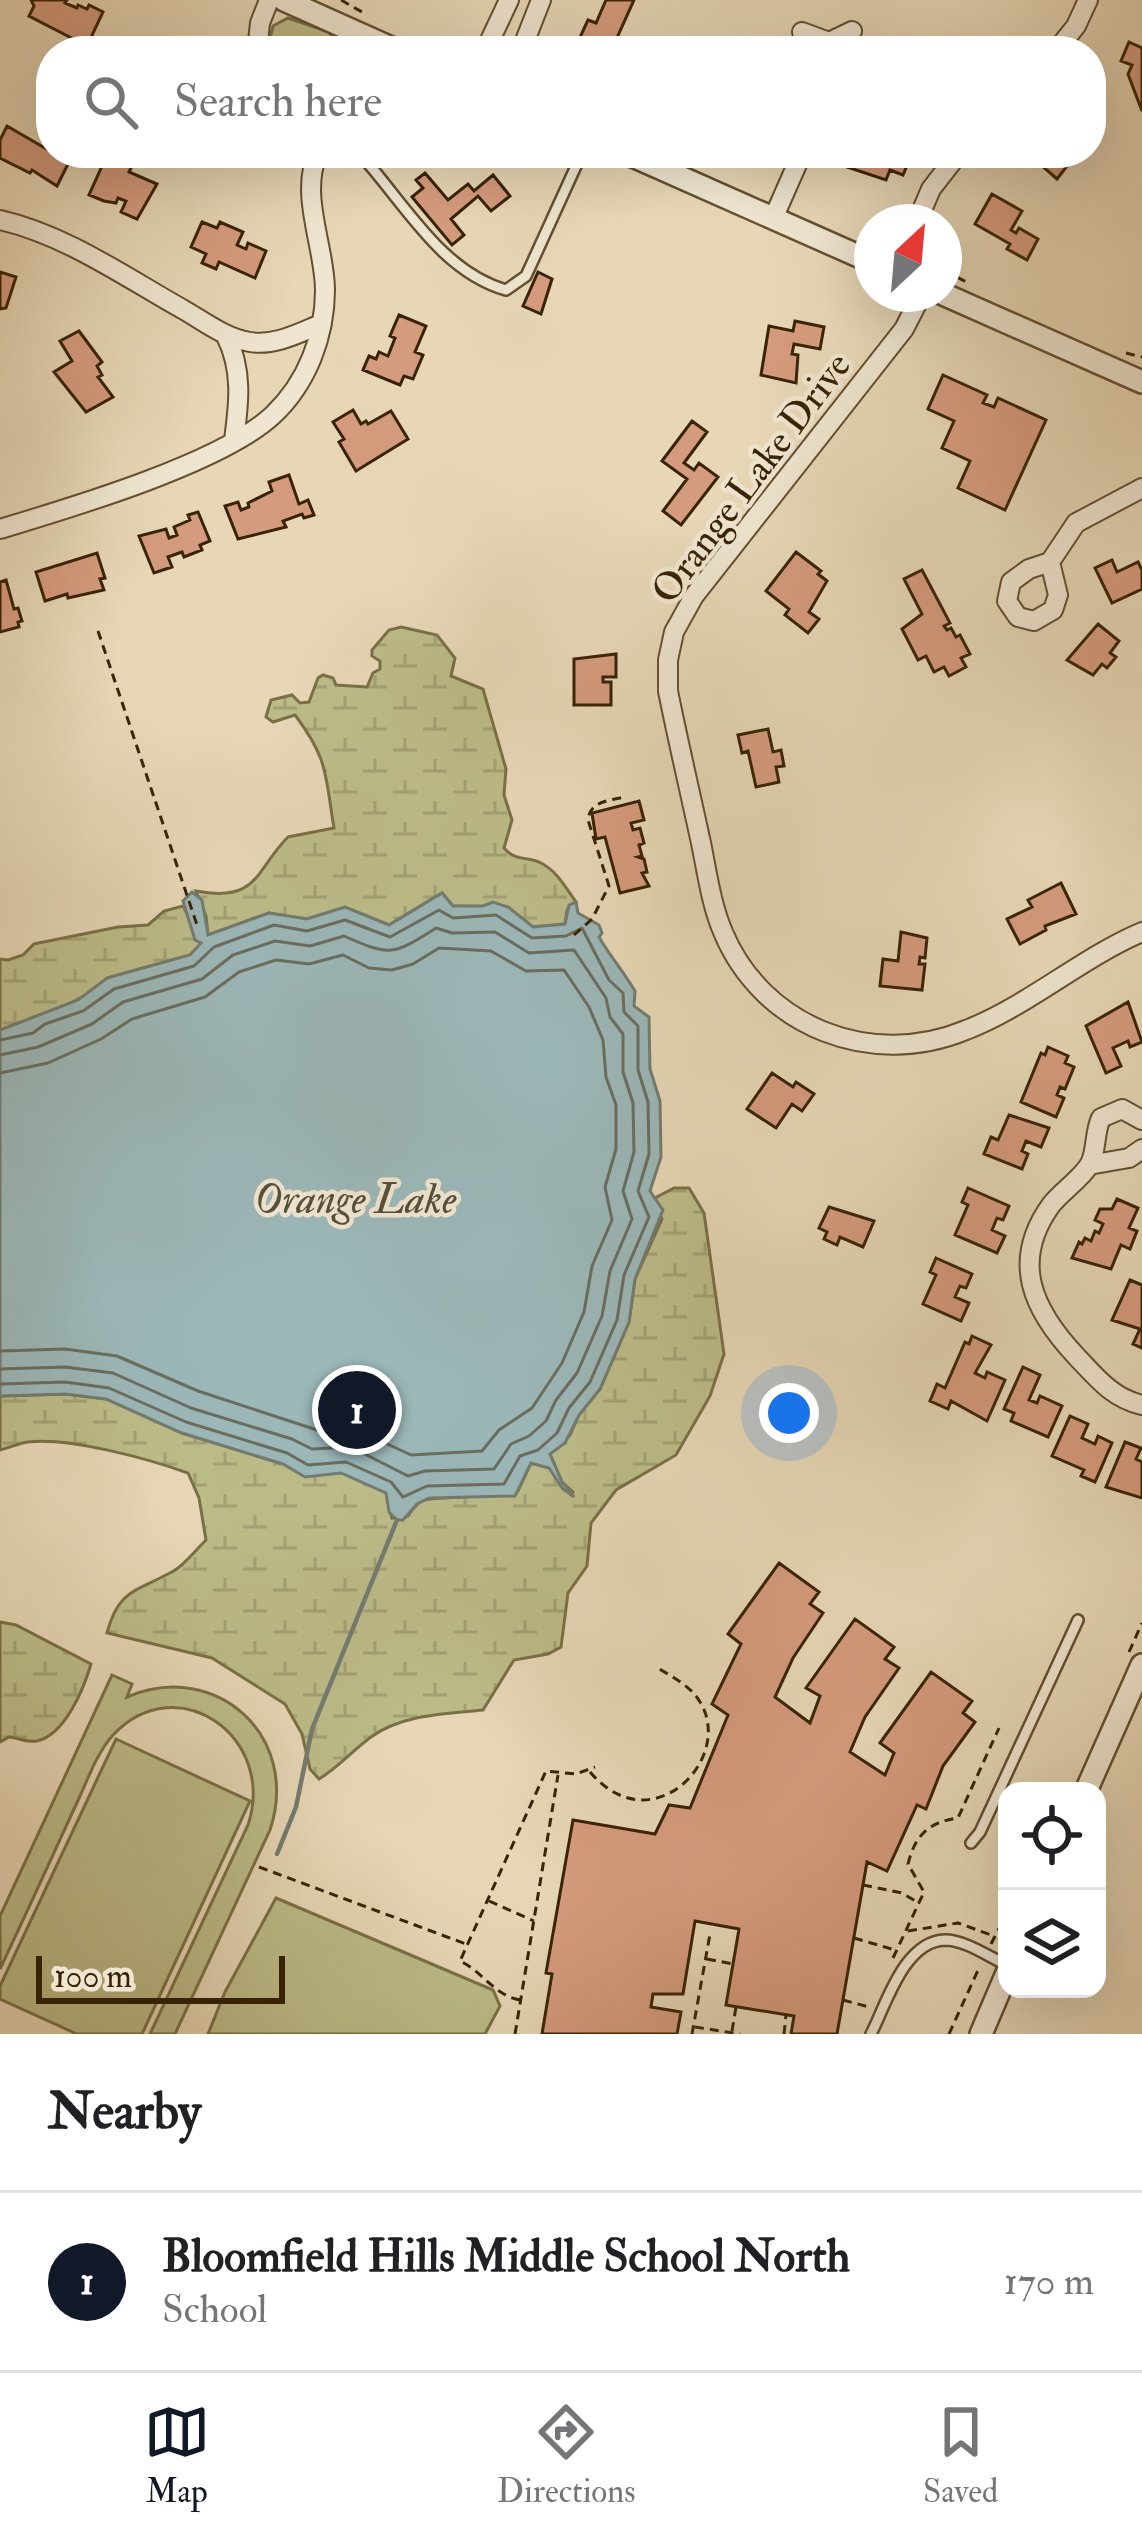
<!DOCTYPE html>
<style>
body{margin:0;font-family:"IM FELL Double Pica",serif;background:#f2f2f2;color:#202124}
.controls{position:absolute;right:36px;bottom:36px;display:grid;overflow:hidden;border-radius:24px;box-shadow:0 12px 48px #0002}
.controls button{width:108px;height:108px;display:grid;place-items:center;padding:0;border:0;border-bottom:3px solid #e0e0e0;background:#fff;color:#202124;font:60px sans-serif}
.compass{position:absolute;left:854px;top:204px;width:108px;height:108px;border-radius:50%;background:#fff;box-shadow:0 12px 48px #0002;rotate:26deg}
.scale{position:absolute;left:36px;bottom:30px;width:249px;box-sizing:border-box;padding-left:12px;border:6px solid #382304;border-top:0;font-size:33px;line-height:42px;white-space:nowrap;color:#382304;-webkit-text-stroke:9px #efe5d0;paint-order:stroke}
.you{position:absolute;left:789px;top:1413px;width:42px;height:42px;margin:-30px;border:9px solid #fff;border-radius:50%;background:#1a73e8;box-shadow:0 0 0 18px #1a73e833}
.badge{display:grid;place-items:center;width:78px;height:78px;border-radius:50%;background:#111827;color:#fff;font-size:39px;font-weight:700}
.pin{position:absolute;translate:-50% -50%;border:6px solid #fff;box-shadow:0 3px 12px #0006}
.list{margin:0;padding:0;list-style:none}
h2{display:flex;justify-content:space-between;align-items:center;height:156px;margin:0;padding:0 48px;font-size:51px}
h2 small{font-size:39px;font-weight:400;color:#757577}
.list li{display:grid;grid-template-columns:78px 1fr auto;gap:36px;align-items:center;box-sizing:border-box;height:180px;padding:0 48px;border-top:3px solid #e0e0e0}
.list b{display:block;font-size:45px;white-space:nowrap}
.list p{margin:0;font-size:39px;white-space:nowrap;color:#757577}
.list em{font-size:39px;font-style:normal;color:#757577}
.icon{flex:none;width:66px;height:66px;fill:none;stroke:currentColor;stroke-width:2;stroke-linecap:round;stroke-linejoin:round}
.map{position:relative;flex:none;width:1142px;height:2034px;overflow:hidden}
.search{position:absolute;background:#fff;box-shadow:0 12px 48px #0002;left:36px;right:36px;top:36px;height:132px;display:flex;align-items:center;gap:30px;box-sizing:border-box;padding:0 42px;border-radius:48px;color:#757577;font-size:45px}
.sheet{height:336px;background:#fff}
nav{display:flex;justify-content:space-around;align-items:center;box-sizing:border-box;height:168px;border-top:3px solid #e0e0e0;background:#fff;font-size:33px;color:#757577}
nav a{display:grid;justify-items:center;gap:6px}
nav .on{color:#111827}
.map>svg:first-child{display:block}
</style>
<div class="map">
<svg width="1142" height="2034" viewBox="0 0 1142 2034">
<defs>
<pattern id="grass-tufts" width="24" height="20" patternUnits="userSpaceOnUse" patternTransform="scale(3)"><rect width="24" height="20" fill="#bcbc89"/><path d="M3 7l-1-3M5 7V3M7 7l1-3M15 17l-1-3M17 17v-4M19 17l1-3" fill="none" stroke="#a2a175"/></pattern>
<pattern id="wetland-marsh" width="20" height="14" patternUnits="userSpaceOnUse" patternTransform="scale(3)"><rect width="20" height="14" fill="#bcbc89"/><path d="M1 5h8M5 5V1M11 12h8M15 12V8" fill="none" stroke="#a2a175"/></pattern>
</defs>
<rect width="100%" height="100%" fill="#e7d7b6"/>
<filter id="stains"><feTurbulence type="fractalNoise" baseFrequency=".00167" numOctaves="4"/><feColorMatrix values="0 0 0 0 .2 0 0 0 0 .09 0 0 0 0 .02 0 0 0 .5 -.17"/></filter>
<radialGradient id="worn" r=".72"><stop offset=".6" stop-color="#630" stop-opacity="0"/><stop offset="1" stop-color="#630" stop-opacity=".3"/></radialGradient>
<!-- grass -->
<path fill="url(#grass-tufts)" stroke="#7a7046" stroke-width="3" d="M288,18L329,32L341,51H267L273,26Z"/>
<!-- wetland -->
<path fill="url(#wetland-marsh)" stroke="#7a7046" stroke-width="3" d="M401,627L437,635L455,658L451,676L483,689L506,769L504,795L512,820L504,848C516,862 527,856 541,863C557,871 566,888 576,902L567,910L565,924L533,927L508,907L453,906L442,893L389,925L345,907L307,919L269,913L208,935L206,916L196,891C259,903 255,870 288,837L334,828C325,775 329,760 295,715L273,722L266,717L271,700L292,695L300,703L309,702L318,678L323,675L333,678L336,685L367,687L373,673L380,669V661L372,656V650L389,630Z
M183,906L202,943L190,955L107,978C80,1006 36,1015 0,1030V959L8,960L23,955L34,944L118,927L148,925L164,911Z
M674,1188H689L704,1213L724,1354L710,1396L676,1455L616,1490L591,1523L587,1566L568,1593L561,1647L548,1654L514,1660L483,1710C446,1714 402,1714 371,1737C353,1750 339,1767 319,1779L310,1769L302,1734L285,1704L212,1658L107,1633C118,1591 134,1592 168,1574C183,1567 194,1552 206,1540L199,1498L188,1473C149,1459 69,1437 28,1442C19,1443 9,1448 0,1450V1396L65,1394L106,1399L182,1433L283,1464C320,1483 305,1471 340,1473C355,1474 373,1486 386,1493L392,1518L408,1516C411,1511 416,1505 421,1501C429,1496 497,1498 518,1491L531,1463L550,1468L563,1489L574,1493L562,1482L550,1454L570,1435L579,1415L600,1389L629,1322L635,1279L662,1219L653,1199Z
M0,1622L16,1625L91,1664C84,1688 65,1735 37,1741C27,1743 19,1738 9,1737L0,1742Z"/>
<!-- pitch -->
<path fill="#bcbc89" stroke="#7a7046" stroke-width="3" d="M112,1675L132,1684L127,1697C217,1659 301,1737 270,1830L175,2034H150L248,1825C277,1738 178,1666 113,1735C95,1755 86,1785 74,1809C50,1862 25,1916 0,1969V1916Z
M116,1739L250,1801L142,2034H77L0,1999V1986Z
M276,1898L493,1990L500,2006L485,2034H208L225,1992Z"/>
<!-- water -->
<path fill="#9bb7b8" stroke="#737c70" stroke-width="3" d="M192,892L202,900L208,935L269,913L307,919L345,907L389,925L442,893L453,906H483L493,902L508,907L533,927L565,924L569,905L576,902L578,913L599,925L602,933L599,937C610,956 623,971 635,991L634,1006L649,1017L650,1069L660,1101L661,1157L650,1191L663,1210L635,1279L629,1322L600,1389L579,1415L565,1443L550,1454L562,1482L574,1497L563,1489L549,1468L531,1463L515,1496L429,1498L417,1504L403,1520H397L389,1512L386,1493L341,1473L305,1477L283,1464L182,1433L106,1399L65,1394L0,1396V1030L78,1000L107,978L190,955L201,943L195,940L183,901Z"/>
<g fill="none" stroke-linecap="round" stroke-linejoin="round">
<!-- shore -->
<path stroke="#6a6d5e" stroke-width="3" d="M0,1040L33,1033L45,1024L83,1011L114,989L194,966L214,947L274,925L307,931L345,920L390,937L439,910L453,918L496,915L532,938L566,936L582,928L609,980L623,993L624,1012L638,1026V1070L648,1102L649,1154L638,1191L649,1217L624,1275L617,1320L590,1382L569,1408L557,1433L538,1450L520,1456L504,1484L427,1486L403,1497L391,1482L346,1462L308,1465L287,1453L186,1422L109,1388L65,1382L0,1384
M0,1055L38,1047L92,1024L123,1002L202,979L233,955L275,941L310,946L344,936C391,957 393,955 436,928L452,933L495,932L529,953L574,950L606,998L610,1017L623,1034V1072L633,1103L634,1152L623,1191L632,1219L610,1271L602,1316L577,1373L556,1400L546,1421L529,1436L511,1444L494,1469L425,1471L408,1476L351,1447L312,1449L292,1439L191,1408L113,1373L65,1367L0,1369
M0,1073L48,1063L101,1039L132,1019L205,997L239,972L276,960L309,964L343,955L369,968L392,970L413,964L439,948L491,951L526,971L564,970L589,1007L603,1040L606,1077L616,1105V1149L605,1187L612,1220L592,1266L584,1312L562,1363L532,1408L499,1430L482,1451L411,1455L357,1430H317L198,1391L117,1356L65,1349L0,1351"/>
<!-- stream -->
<path stroke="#737c70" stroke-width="4.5" d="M277,1854L296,1807L312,1729L397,1520"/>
</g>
<!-- building -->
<path fill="#d59b7e" stroke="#382304" stroke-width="3" d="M31,0H67L65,3L77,8L78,5L87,9L89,5L103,12L87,46L29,16L34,6Z
M606,0H634L611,51H583L576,46L588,20L596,23Z
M1129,42L1142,48V111L1128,74L1132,65L1121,61Z
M7,126L69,162L57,186L32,170L30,173L0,158V140Z
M846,153H903L911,156L903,175L890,170L886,180L841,165Z
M1038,153H1077L1057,179L1033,158Z
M107,155L132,166L129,172L157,184L137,219L121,212L126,201L118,198L116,203L104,201L89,195Z
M425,173L448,200L468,184L474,191L493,175L510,196L491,211L478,196L451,219L464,235L452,245L412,197L423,188L416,180Z
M992,194L1022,211L1011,230L1016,233L1019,228L1038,239L1027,260L1007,249L1010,244L975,224Z
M202,222L217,228L220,222L243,232L237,245L246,249L248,243L266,251L255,278L219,262L216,269L202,263L206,254L191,247Z
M0,272L16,277L6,308L0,309Z
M538,272L552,279L541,314L523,306Z
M399,315L426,326L415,352L423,355L413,379L404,376L400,385L363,370L369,356L376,359L379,352L388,356L395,338L390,336Z
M795,321L824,327L820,349L794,344L792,354L798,355L796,383L761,375L769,326L793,331Z
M79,331L102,362L97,366L102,375L98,377L113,397L86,412L54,372L72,361L60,341Z
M943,375L987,395L983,403L994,407L998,398L1046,420L1005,510L958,488L970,461L942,448L954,421L928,409Z
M353,410L361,424L366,421L368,424L391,411L408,439L356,471L339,442L344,439L333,422Z
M692,421L707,432L684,463L694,470L699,463L718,477L681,525L663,511L687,479L662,461Z
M289,475L299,504L308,500L314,515L304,518L302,514L283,521L286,527L238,539L225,506L238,502L241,510L249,507L248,503L272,491L269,482Z
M198,512L210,541L200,545L202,550L184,557L182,552L168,557L172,567L154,573L139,536L166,529L169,538L177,535L174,527L190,520L188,515Z
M796,552L821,571L818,574L827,581L809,612L819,619L808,633L785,615L789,609L766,591Z
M97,553L105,578L100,579L104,590L68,598L67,594L45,601L36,572Z
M1112,560L1117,572L1138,562L1142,570V589L1112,603L1095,568Z
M922,570L950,623L944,626L947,630L951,628L956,637L960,635L970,654L961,658L966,667L949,676L944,667L934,672L926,656L918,660L902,629L922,614L904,579Z
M6,580L14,609L18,608L22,621L18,622L19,627L0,632V582Z
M1098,624L1119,641L1110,653L1116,657L1107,668L1102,664L1093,675L1067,660Z
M616,654V677H603V682H611V705H574V659Z
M768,729L773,752L781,750L784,766L776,767L779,782L756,787L748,751L742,753L738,735Z
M639,801L644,820L631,823L633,830L640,828L644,843L639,845L642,856L638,857L644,859L647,872L642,873L649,886L620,893L605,837L596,839L592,813Z
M1061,883L1076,914L1045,926L1046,930L1020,944L1007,919L1032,907L1028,900Z
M901,932L927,938L925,958L920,957L919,964H925L922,990L880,986L883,959L898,961Z
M1128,1002L1142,1042L1130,1047L1128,1041L1113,1048L1121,1066L1106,1073L1086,1026Z
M1048,1047L1068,1056L1065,1063L1074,1067L1065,1089L1060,1087L1057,1095L1064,1098L1056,1117L1021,1102L1041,1053L1045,1055Z
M772,1073L793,1087L796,1082L814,1094L802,1111L792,1104L776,1128L747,1109Z
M1009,1115L1049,1128L1041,1147L1026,1141L1022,1151L1028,1154L1022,1169L984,1154L991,1137L998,1140Z
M968,1188L1009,1206L1003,1220L997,1218L992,1230L1005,1236L997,1253L955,1235L968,1205L962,1202Z
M1117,1199L1138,1208L1129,1228L1137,1231L1130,1249L1121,1245L1111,1269L1072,1258L1079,1242L1082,1244L1085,1238L1091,1241L1095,1231L1099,1233L1103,1224L1095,1220L1100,1209H1112Z
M829,1207L874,1221L863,1247L840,1237L837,1245L824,1239L827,1232L819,1228Z
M936,1258L972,1274L966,1288L960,1286L955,1297L969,1303L961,1321L923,1304L936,1275L930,1272Z
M1130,1280L1142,1285V1348L1133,1344L1140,1329L1112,1320Z
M972,1336L991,1345L975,1373L985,1378L987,1372L1005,1380L987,1421L951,1401L948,1409L930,1401L937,1384L945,1388L965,1342L969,1344Z
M1023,1367L1040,1375L1029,1400L1037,1403L1040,1396L1062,1406L1048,1437L1011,1421L1014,1413L1004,1409Z
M1070,1416L1088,1424L1082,1438L1095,1444L1098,1436L1112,1443L1095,1482L1081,1476L1084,1470L1052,1456Z
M1125,1442L1141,1448L1136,1459L1142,1462V1498L1106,1487Z
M779,1563L819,1592L810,1604L823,1613L793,1658L775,1697L810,1723L820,1696L806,1688L855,1619L894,1647L885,1659L899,1668L865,1717L850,1752L885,1775L894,1753L880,1743L931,1672L972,1701L963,1713L975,1722L943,1766L926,1809L917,1805L887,1871L867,1862L837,2034H791L794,2016L726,2005L739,1929L695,1921L683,1994H653L651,2007L681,2012L677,2034H542L552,1974L546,1973L573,1820L655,1834L669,1805L690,1808L728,1715L712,1704L741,1644L728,1634Z"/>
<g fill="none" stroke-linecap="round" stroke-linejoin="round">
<defs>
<path id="service" d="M359,153C404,202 440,271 506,290L526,276L582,153
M971,1843L980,1832L1078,1620
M871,2034C886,2005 904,1941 945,1940C965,1940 989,1957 1007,1965"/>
<path id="minor" d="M802,32L829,42L852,31
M257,51L260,23L269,0
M485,51L509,0
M521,51L541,0
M1056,51L1076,26L1088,0
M773,219L802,153
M0,220C66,235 125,277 184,310C205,322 225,338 250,342C275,346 299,333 321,324
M917,222L931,189L959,153
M922,294L904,329L694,596L674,632L668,660V691C678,741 690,792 701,843C707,872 711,904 723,932C763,1028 872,1069 966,1030C1028,1006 1081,958 1142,932
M226,336C243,370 239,403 234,440
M0,529C70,508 222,463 273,415C307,383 325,336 325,290C325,247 299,195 318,153
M1050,562L1029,569L1011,582L1007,601L1018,617L1034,621L1053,610L1058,595L1050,562L1076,523L1142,488
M1142,1120L1122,1109L1101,1118C1094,1133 1097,1150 1090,1164C1081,1179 1062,1191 1051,1205C1010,1262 1033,1310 1076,1356C1096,1377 1112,1398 1142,1405
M1089,1165L1129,1158L1142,1149"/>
<path id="tertiary" d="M284,0L398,51
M626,153L872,262
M943,294L1142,382
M1086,1791L1142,1665
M981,2034L1007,1973"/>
</defs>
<!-- service casing -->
<use href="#service" stroke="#645030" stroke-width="14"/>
<!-- minor casing -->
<use href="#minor" stroke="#645030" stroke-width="22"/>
<!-- tertiary casing -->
<use href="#tertiary" stroke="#645030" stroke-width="26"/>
<!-- path -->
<path stroke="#382304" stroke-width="3" stroke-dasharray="9 6" stroke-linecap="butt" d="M341,0L362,12
M417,41L444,51
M944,270L970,284
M1126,353L1142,357
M98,631L198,928
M574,935L592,919L609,886L588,820C590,801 608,801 624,797
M1129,1652L1142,1623
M590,1772C652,1845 735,1758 700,1702C691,1686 671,1676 656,1667
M259,1867L466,1944
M863,1885L902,1893L917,1902
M489,1901L534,1921
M908,1931L958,1923L991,1935
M854,1938L895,1950
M991,1944L1007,1913
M893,1958L924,1892L908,1864C915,1835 929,1822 958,1818L999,1728
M707,1959L733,1964
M520,2000C495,1996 482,1971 460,1961L546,1771L576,1774L595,1767
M843,2000L869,2007
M695,2027L740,2034
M732,2031L736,2007
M515,2034L558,1775
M692,2034L710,1934
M784,2034L786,2015
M949,2034L979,1968"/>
<!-- service -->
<use href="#service" stroke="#efe5d0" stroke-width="9"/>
<!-- minor -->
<use href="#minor" stroke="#efe5d0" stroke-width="18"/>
<!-- tertiary -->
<use href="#tertiary" stroke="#efe5d0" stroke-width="21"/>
</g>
<g text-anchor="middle" stroke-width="9" stroke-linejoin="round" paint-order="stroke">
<!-- street labels -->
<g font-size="39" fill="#382304" stroke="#efe5d0">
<text transform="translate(750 477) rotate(-53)" y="14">Orange Lake Drive</text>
</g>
<!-- water labels -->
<g font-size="42" font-style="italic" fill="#564f3a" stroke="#efe5d0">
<text x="355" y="1213">Orange Lake</text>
</g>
</g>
<rect width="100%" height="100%" filter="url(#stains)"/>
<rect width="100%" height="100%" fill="url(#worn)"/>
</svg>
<div class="controls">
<button><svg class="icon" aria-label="locate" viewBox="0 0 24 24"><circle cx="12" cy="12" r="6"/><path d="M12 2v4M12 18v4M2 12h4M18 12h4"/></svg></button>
<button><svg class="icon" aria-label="layers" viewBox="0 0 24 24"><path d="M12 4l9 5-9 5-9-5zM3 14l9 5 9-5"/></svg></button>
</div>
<svg class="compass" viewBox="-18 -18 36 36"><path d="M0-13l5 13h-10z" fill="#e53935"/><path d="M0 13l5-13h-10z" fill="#757577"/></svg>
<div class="scale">100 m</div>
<div class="you"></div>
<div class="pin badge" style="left:357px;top:1410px">1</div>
<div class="search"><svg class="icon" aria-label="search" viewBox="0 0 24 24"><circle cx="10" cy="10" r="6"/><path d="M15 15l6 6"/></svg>Search here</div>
</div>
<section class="sheet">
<h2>Nearby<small></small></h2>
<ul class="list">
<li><span class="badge">1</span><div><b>Bloomfield Hills Middle School North</b><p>School</p></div><em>170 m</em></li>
</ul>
</section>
<nav>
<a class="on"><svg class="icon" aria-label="map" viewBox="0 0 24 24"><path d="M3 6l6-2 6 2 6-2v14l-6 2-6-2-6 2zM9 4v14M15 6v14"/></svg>Map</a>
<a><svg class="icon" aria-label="directions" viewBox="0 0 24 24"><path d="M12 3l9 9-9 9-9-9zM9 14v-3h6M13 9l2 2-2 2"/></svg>Directions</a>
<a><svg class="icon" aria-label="saved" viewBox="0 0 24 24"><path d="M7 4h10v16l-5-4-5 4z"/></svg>Saved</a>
</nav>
